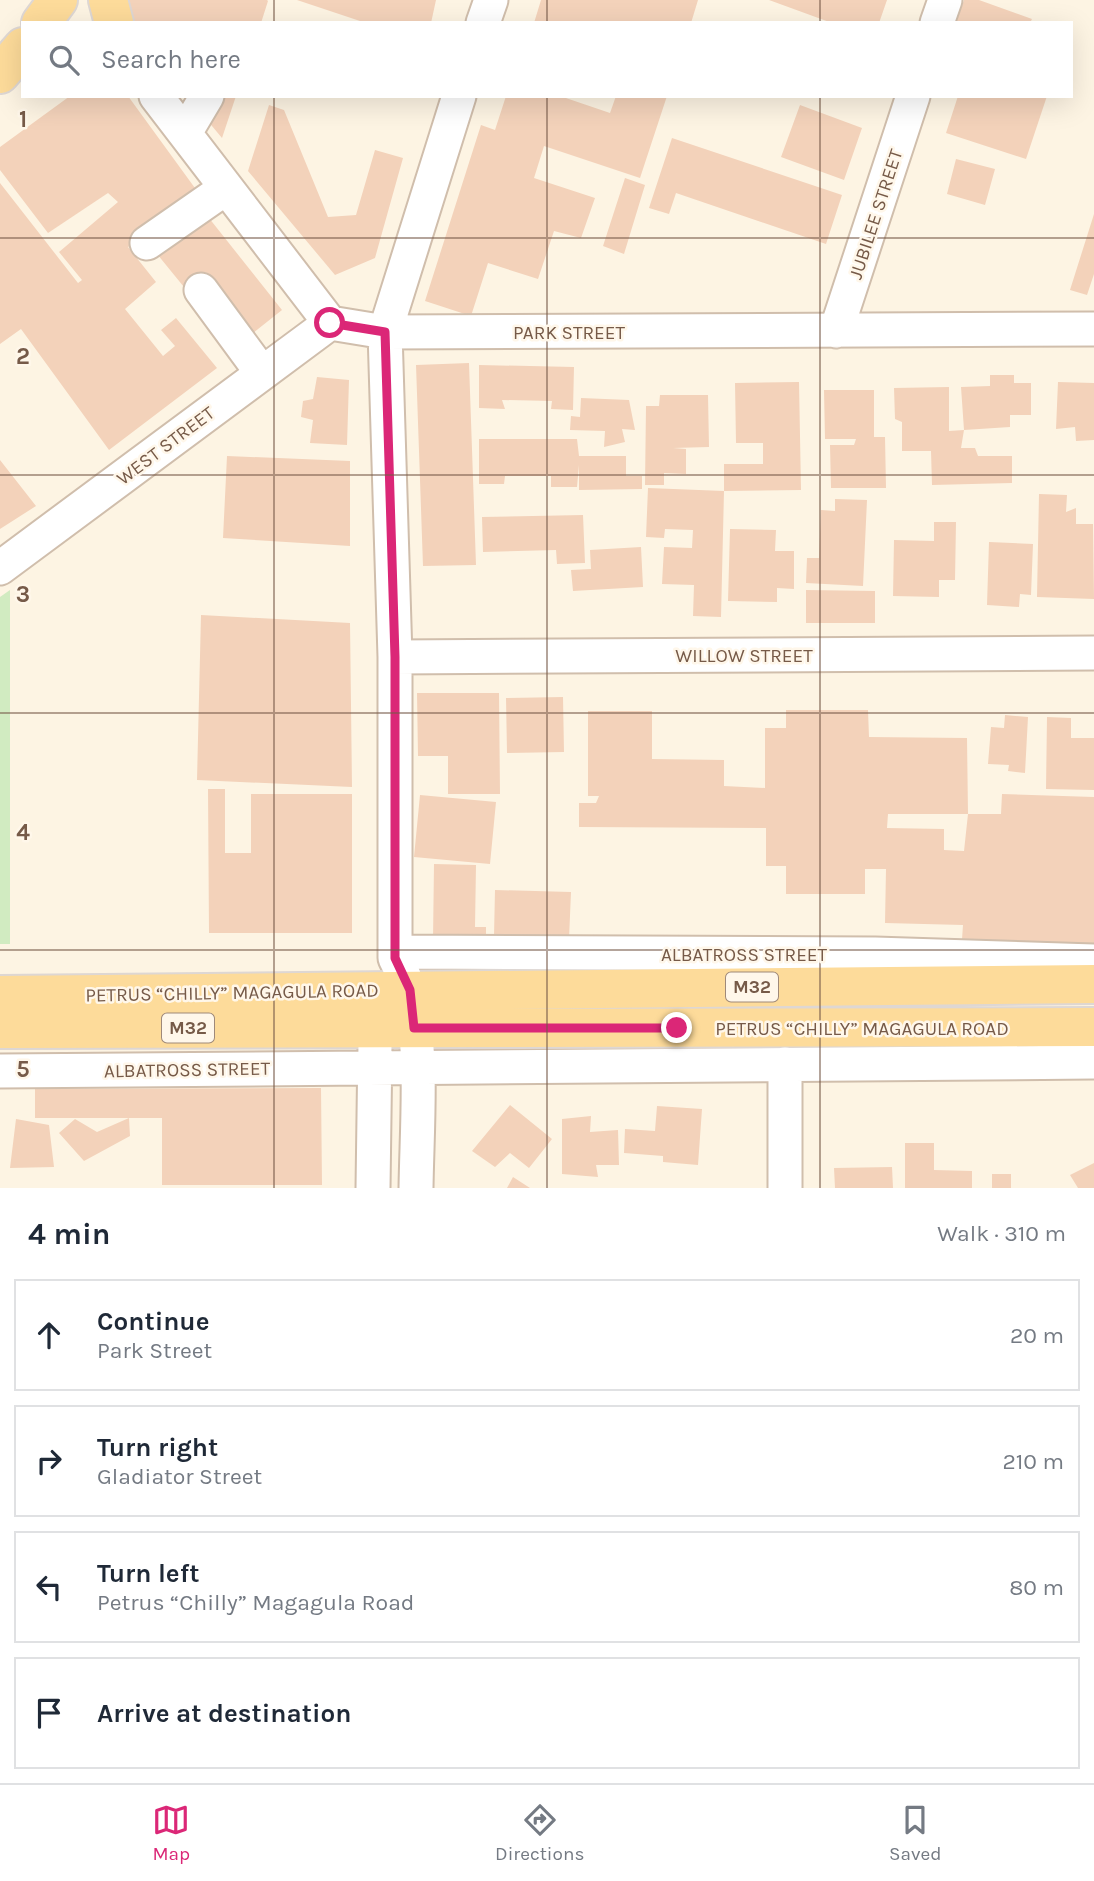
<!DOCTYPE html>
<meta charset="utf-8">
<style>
body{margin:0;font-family:Karla,sans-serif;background:#f2f2f3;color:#1f2937}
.stop{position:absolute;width:21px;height:21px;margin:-16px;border:5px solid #db2777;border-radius:50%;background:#fff}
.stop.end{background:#db2777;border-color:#fff;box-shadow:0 2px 7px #0008}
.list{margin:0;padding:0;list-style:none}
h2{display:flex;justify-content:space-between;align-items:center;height:91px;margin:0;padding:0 28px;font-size:30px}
h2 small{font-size:23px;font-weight:400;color:#747a83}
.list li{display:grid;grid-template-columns:46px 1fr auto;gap:21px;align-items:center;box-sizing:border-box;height:112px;margin:0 14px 14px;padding:0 14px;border:2px solid #e0e1e3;border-radius:0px}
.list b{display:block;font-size:26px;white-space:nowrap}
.list p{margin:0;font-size:23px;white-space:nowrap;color:#747a83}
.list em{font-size:23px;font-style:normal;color:#747a83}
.icon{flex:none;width:38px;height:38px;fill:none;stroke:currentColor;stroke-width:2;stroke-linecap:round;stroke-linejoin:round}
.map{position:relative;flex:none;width:1094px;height:1188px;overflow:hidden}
.search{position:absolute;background:#fff;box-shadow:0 7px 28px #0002;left:21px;right:21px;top:21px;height:77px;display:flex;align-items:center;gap:18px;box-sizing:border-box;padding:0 24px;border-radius:0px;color:#747a83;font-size:26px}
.sheet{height:595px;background:#fff}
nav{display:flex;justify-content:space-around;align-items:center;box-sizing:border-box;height:98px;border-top:2px solid #e0e1e3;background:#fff;font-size:19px;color:#747a83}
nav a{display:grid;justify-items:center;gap:4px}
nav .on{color:#db2777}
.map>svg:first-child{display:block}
</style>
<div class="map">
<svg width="1094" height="1188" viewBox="0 0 1094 1188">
<rect width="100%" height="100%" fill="#fdf4e3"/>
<!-- green -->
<path fill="#d1ebc1" d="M10,590V944H0V597Z"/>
<!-- building -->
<path fill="#f3d2ba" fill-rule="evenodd" d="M121,0H267L268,1L261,23H125Z
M297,0H436L431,23H366Z
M541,0H698L691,23H534Z
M769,0H887L879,23H832Z
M964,0H979L1032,19L1030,23H956Z
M70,96H128L200,195L128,247L156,282L125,309L163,356L175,346L161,330L176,318L217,368L109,450L21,329L0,344V183L78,283L82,280L59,252L118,202L108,193L48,233L0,170V147Z
M187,96H236L222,138Z
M506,96H560L610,113L616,96H667L640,178L544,146L534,178L595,198L581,238L554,231L538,279L488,263L471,316L425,301L481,125L495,130Z
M958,96H1047L1026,159L946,133Z
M269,105L284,110L328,217L356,215L375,150L403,158L375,258L335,275L248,171Z
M800,105L862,128L844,180L781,157Z
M672,138L842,195L826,244L676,193L669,214L649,208Z
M956,159L995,169L985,205L947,194Z
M625,178L645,185L624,254L603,246Z
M205,213L282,310L243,341L188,292L153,249Z
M1094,214V274L1087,295L1070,290Z
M469,363L476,565L423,566L416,365Z
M479,365L574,367L573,410L551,409L552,401L502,400L505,409L479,408Z
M990,375H1014V383H1031V415H1010V427L964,430L961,387L990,386Z
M317,377L349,380L347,445L310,443L313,420L301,417L303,401L313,399Z
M799,382L801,490L724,491V464H763V443H736L735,383Z
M1058,382L1094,383V440L1076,441L1075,427L1056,429Z
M949,387V431L964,430L961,448H975L978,456H1012V483L932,485L931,451H902V422L895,419L894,388Z
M824,390H874V437H885L886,488H831L830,445H854L856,439H825Z
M660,395H708L709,447L673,448L686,449V474L664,473V485H645L646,406H659Z
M581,398L629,400L635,430L622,429L625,442L604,447L605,431L570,430L571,416L580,417Z
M479,439H577L579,456H626V476H642V489L579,490V465L577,487H551V476H505L504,484H479Z
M227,456L350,461V546L223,538Z
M0,460L36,506L0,529Z
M648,488L724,491L721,617L693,616L694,585L662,584L664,547L692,548L693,530L665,529L664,538L646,537Z
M1039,494L1067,495L1066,512L1076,508V524H1093L1094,599L1037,597Z
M835,499L867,500L863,586L806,583L807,558H819L821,510L835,511Z
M583,515L585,563L557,564L556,550L483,552L482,517Z
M934,522H956L955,580H939V597L893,596L894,540L934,541Z
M730,529L776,530L775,551H794V589L777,588V602L728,601Z
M989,542L1033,544L1031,595L1020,594L1019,607L987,605Z
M641,547L643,587L573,591L571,570L591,569L590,550Z
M806,590L875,591V623H806Z
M201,615L350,623L352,787L197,780Z
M417,693H499L500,794H448V756H418Z
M563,697L564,752L507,753L506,698Z
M786,710H868L869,737L967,738L968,814H1001L1002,794L1094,797V957L961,954L963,925L885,923L886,869H865V894H786V866H766V828L579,827V803H596L599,796H588V711H652V759L724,760V786L765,788V728H786ZM888,814H968L964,851L944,850V829L887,828Z
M1005,715L1028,717L1025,773L1008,771L1009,765L988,764L991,727L1004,728Z
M1047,717L1071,718V738H1094V790L1046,789Z
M208,789H225V853H251V794H352V933H209Z
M420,795L496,802L490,864L414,857Z
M434,864L476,865L475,927H486V941L433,940Z
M495,890L571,892L569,939L494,936Z
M321,1088L322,1185H162V1118H35V1089Z
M510,1105L552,1139L529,1168L510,1153L495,1167L472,1151Z
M657,1106L702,1109L698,1165L663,1162V1156L624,1153L625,1129L655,1131Z
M591,1116L590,1132L618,1130L619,1165H596L598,1177L562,1174V1119Z
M129,1118L130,1136L84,1161L59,1133L75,1119L97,1132Z
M16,1119L49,1125L54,1167L10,1168Z
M905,1143H934V1170L972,1171V1188H905Z
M1094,1163V1188H1078L1070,1175Z
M892,1167L893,1188H835L834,1168Z
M992,1174H1011V1188H992Z
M513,1177L530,1188H507Z"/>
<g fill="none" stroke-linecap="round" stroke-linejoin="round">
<defs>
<path id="minor" d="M483,23L491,0
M937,23L945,0
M156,96L330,323L385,332L1094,329
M185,133L207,96
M147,243L226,188
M201,290L262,373
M836,331L913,96
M0,568L330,323
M395,657L1094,653
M395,952L875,954L1094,961
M0,1071L1094,1062
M373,1188L375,1044
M416,1188C417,1124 423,1056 410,993C408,981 400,969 395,958V657L385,332L459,96
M785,1188V1064"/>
<path id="major" d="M108,0L114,23
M41,23L58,0
M0,74L23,47
M0,995L1094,984
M0,1029L1094,1027"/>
</defs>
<!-- minor casing -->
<use href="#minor" stroke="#d0beac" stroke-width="37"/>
<!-- major casing -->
<use href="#major" stroke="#ded7d3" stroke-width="42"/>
<!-- minor -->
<use href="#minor" stroke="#fff" stroke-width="33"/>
<!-- major -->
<use href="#major" stroke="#fddb9a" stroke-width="38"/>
</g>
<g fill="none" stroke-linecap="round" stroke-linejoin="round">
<!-- route -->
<path stroke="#db2777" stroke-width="9" d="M330,323L385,332L395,657V958L410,990L414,1028H677"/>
</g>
<!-- grid -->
<path fill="none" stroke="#765a48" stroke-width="2" stroke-opacity="0.55" d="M274,0V23M547,0V23M820,0V23M274,96V1188M547,96V1188M820,96V1188M0,238H1094M0,475H1094M0,713H1094M0,950H1094"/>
<g text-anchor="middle" stroke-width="5" stroke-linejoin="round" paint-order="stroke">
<!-- shield labels -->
<g fill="#fff7ea" stroke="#9f8979" stroke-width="2">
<rect x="726" y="972.5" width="52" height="29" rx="5"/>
<rect x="162" y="1013.5" width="52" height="29" rx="5"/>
</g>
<g font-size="18" font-weight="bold" fill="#765a48">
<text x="752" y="993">M32</text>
<text x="188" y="1034">M32</text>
</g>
<!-- street labels -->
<g font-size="19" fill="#765a48" stroke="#fff7ea">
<text transform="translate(875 214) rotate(-72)" y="7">JUBILEE STREET</text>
<text x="569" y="339">PARK STREET</text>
<text transform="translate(165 445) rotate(-37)" y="7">WEST STREET</text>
<text x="744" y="662">WILLOW STREET</text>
<text x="744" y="961">ALBATROSS STREET</text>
<text transform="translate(232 992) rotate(-1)" y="7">PETRUS “CHILLY” MAGAGULA ROAD</text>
<text x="862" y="1035">PETRUS “CHILLY” MAGAGULA ROAD</text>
<text transform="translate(187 1069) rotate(-1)" y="7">ALBATROSS STREET</text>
</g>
</g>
<g font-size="23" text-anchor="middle" font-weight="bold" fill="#765a48" stroke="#fff7ea" stroke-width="5" stroke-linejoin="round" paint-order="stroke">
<text x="23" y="127">1</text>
<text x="23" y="364">2</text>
<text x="23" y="602">3</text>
<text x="23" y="840">4</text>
<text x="23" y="1077">5</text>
</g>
</svg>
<div class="stop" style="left:330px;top:323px"></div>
<div class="stop end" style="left:677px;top:1028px"></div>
<div class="search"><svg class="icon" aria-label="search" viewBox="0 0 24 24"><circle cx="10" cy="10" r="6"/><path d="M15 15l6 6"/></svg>Search here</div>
</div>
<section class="sheet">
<h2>4 min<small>Walk · 310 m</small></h2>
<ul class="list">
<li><svg class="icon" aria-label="ahead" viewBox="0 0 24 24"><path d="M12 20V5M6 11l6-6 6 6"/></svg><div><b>Continue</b><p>Park Street</p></div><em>20 m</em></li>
<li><svg class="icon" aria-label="right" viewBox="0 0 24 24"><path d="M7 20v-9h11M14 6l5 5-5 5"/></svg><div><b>Turn right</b><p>Gladiator Street</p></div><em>210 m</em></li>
<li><svg class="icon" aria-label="left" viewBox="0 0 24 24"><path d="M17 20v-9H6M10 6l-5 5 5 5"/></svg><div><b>Turn left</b><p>Petrus “Chilly” Magagula Road</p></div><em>80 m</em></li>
<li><svg class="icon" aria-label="arrive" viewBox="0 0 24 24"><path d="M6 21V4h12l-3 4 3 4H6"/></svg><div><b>Arrive at destination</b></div></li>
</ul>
</section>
<nav>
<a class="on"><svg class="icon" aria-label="map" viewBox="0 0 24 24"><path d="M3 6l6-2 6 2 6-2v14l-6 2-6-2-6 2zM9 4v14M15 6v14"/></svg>Map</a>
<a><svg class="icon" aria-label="directions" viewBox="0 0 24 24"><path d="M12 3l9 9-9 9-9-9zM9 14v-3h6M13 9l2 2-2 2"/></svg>Directions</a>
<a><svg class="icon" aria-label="saved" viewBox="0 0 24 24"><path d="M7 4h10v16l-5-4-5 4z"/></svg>Saved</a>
</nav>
